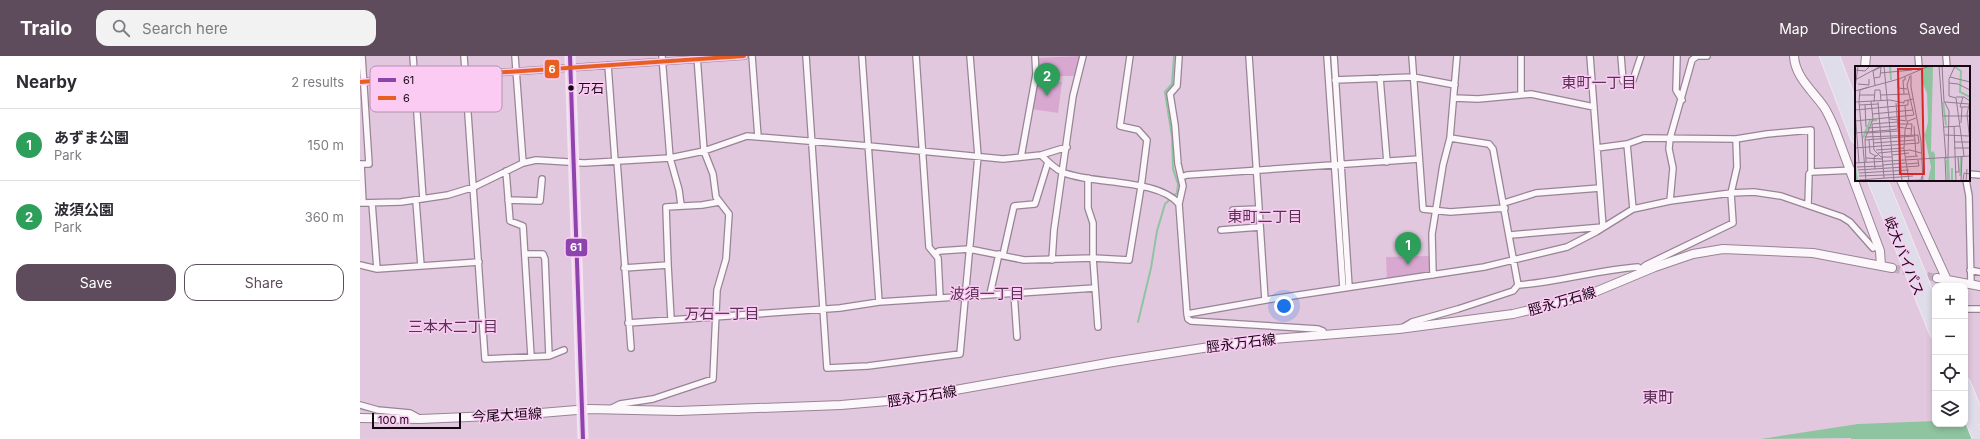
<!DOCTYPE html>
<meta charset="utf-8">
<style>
body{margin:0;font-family:Inter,"Noto Sans JP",sans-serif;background:#f2f2f3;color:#2b2b33}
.controls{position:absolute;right:12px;bottom:12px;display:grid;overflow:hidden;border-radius:8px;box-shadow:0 2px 6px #0003}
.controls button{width:36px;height:36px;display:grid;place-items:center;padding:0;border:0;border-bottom:1px solid #e1e1e2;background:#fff;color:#2b2b33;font:20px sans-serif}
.scale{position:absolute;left:12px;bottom:10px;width:89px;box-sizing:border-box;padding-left:4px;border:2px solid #170715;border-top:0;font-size:11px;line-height:14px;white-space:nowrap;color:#170715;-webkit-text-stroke:3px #fbcbf3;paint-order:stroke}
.you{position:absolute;left:924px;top:250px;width:14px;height:14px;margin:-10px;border:3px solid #fff;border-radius:50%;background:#1a73e8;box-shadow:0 0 0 6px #1a73e833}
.badge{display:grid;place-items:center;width:26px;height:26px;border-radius:50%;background:#5e4b5b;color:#fff;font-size:13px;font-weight:700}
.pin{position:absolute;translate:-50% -33px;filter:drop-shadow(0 1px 2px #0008)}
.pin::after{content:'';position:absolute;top:21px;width:14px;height:12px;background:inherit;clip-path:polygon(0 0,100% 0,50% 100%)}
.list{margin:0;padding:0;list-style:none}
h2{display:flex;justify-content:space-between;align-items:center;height:52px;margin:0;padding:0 16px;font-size:17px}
h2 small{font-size:13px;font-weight:400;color:#7c7c81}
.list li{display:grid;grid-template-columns:26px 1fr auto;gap:12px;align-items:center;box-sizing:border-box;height:72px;padding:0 16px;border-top:1px solid #e1e1e2}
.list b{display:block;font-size:15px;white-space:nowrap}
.list p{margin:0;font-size:13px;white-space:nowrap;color:#7c7c81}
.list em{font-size:13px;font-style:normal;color:#7c7c81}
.actions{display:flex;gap:8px;padding:12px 16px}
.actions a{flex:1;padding:9px 0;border:1px solid #5e4b5b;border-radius:12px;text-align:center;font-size:14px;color:#5e4b5b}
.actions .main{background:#5e4b5b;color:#fff}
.icon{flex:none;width:22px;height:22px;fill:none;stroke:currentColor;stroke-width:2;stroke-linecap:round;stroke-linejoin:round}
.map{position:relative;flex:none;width:1620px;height:383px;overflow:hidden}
header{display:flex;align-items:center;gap:24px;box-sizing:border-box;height:56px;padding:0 20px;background:#5e4b5b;color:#fff}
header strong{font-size:19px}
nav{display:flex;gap:22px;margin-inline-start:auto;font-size:14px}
.search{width:280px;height:36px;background:#f2f2f3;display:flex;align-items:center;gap:10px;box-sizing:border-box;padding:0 14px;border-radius:12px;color:#7c7c81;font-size:15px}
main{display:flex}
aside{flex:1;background:#fff}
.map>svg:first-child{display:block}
</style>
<header>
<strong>Trailo</strong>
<div class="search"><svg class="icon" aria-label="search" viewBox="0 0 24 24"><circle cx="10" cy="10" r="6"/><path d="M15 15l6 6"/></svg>Search here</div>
<nav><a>Map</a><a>Directions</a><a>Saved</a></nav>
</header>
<main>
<aside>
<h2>Nearby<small>2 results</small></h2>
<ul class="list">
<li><span class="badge" style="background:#2e9e5b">1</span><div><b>あずま公園</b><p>Park</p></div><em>150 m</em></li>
<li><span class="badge" style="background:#2e9e5b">2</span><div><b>波須公園</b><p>Park</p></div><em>360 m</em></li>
</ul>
<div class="actions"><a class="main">Save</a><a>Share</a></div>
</aside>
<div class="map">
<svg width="1620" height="383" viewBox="0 0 1620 383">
<rect width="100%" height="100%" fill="#e2c8de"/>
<!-- green -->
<path fill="#d8a8d1" d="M721,0L717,20H692V25L702,26L698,57L671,53L677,2Z
M1070,200L1071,218L1027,224L1026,201Z"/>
<!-- water -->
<path fill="#8fc4a0" d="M1620,362V383H1491V382L1401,383L1498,368L1575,365V368H1605V363Z"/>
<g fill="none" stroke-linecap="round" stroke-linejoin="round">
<!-- stream -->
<path stroke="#8fc4a0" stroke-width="2" d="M778,266L791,212L797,175L805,148L817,137L818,128L813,113L812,81L805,36L812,28L814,0"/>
<!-- secondary-tunnel -->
<path stroke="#c4abc0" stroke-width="8" stroke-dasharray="8 4" stroke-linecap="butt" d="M1532,212L1577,222"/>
<defs>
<path id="street" d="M2,0L9,108H1L3,147
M53,0L63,143
M104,0L125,303L189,300L204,294
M155,0L163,107
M302,0L310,102L319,134L321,149
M392,0L398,81
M446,0L467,312L508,310L600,298L618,100L610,0
M502,0L519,246
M556,0L569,191L578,202L580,242
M819,0L817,30L810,38L815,69L818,108L823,130L819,148
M889,0L905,244
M967,0L983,232
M974,0L989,231
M1052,0L1063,153L1090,156L1145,152
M1097,0L1090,82L1129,88L1133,93L1158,229
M1230,0L1243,171
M1261,0L1263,25L1273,24L1281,0
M1317,0L1316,34L1322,44
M1558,0L1559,11
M1586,0L1587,11
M248,9L255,105
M1020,22L1027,106
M975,24L1053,21L1095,29
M0,26L384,0
M1161,39L1171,38L1234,51
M1094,42L1118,43L1161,39V0
M1267,88L1273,153
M1237,92L1267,88L1284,82L1376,83L1407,78L1451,74V116L1496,114
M681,99L707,91
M661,101L676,18L675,0
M257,105L271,292
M146,115L150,165L163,170L171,300
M1609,118L1620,119
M821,121L827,119L1059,103
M728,122V152L733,167V202L738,271
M1606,124L1609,140L1611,228
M148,144L180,145L182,123
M56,145L61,210
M1310,145L1313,112L1309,93L1310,82L1332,4L1337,0H1347
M0,147L41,146L88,139L114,131L163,107L176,104L224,107L310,102L344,95L387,80L509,90L643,103L681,99C687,105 694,112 702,116C732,129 798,122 819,148L827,258L828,263L831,265L958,273L963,275L965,280
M12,147L17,213
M1144,147L1176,137L1240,132
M1448,149L1449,118L1451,116
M873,154L899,153
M861,174L900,171
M1150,179L1243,171
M165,198H183L185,203L189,300
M575,198L579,195L609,193L664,204L733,202L769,204L781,131L787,84L778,74L760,70L770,0
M643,199L654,150L675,148L688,106
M692,204L694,174L713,40L723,0
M0,209L17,213L119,206
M308,209L306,151L342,149L359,146
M264,212L308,209L311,263
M1281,213L1286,209L1373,167L1371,137L1377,111L1376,83
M1610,214L1620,216
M1073,219L1072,178L1083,109L1090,82
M654,237L657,281
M630,238L639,198
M1605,253H1620
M827,258L912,243L1124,211L1207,191L1236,176L1273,153L1310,145L1371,137L1394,136L1421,140L1482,161L1490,166L1513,192
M268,267L480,252L519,246L735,232
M1042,272L1052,266L1098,253L1153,235L1158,229C1199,226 1237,214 1278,211L1282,216
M0,349L18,354L50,357L59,362
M252,352L260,348L293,343L353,323L357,234L366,203L369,158L356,141L353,118L344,95L337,0"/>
<path id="secondary" d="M1434,0C1435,21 1453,35 1464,51C1468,57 1471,64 1474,71L1520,195L1521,210
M1505,11L1506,0
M1541,124L1587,224
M1577,222L1620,230
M0,362L60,363L156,359L229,353L318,355L481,349L539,344L753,306L888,285L1039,273L1153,258L1223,241L1295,211L1333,198L1363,193L1453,197L1532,212"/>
<path id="primary" d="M210,0L223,383"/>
<path id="highway" d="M1465,0L1496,82
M1474,0L1496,59
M1513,124L1575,277
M1522,124L1575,254
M1605,327L1620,364
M1605,350L1618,383"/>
</defs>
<!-- street casing -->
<use href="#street" stroke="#978494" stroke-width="8"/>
<!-- secondary casing -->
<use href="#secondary" stroke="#978494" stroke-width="10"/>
<!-- primary casing -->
<use href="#primary" stroke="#f2e6f0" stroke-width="11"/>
<!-- highway casing -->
<use href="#highway" stroke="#f2e6f0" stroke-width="12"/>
<!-- street -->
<use href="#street" stroke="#fbf7fa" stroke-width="5.5"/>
<!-- secondary -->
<use href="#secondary" stroke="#fbf7fa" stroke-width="8"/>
<!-- primary -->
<use href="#primary" stroke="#eae7f1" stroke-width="9"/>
<!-- highway -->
<use href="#highway" stroke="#dfddea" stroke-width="10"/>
<defs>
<path id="bus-1" d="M210,0L223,383"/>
<path id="bus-2" d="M0,26L384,0"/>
</defs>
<!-- bus-1 casing -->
<use href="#bus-1" stroke="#fbcbf3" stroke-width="7"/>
<!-- bus-2 casing -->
<use href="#bus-2" stroke="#fbcbf3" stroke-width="7"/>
<!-- bus-1 -->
<use href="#bus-1" stroke="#8e44ad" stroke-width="4"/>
<!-- bus-2 -->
<use href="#bus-2" stroke="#e76021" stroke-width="4"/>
</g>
<!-- markers -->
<circle fill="#170715" stroke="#fbcbf3" stroke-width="1.5" cx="211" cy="32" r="3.5"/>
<g text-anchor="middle" stroke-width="3" stroke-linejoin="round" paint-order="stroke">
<!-- bus labels -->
<g font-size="13" fill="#170715" stroke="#fbcbf3" text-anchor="start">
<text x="218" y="37">万石</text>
</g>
<!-- street labels -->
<g font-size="14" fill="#170715" stroke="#fbcbf3">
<text transform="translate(1544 200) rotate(68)" y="5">岐大バイパス</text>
<text transform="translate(1202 245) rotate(-16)" y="5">脛永万石線</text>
<text transform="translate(881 287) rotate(-7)" y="5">脛永万石線</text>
<text transform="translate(562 340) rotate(-9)" y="5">脛永万石線</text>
<text transform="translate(147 359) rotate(-3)" y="5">今尾大垣線</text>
</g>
<!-- neighbourhood labels -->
<g font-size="15" fill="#583254" stroke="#fbcbf3">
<text x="1239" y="32">東町一丁目</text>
<text x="905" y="166">東町二丁目</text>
<text x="627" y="243">波須一丁目</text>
<text x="362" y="263">万石一丁目</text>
<text x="93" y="276">三本木二丁目</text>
</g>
<!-- quarter labels -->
<g font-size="16" fill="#583254" stroke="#fbcbf3">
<text x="1298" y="347">東町</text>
</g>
</g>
<!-- overview -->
<g transform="translate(1495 10)">
<rect width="115" height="115" fill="#e2c8de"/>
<path d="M66,0H78L76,86L78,85L80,88V115H73L76,101L69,67V60V67L70,68L73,56L72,27L68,18Z" fill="#8fc4a0"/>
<path fill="none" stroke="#8fc4a0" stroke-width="2" d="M35,0L36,14M98,0L106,5L105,26L115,31M88,36L91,59M8,72L15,55L22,54M93,92L94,115M92,94L93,115M0,101L2,115M97,102V115M105,110L106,91"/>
<path fill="none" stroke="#917b8e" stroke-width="1" d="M29,0L35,64L42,63M84,0L91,93M87,0L89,35L94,45L93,91M0,4L10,5L15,0M25,7L57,4M56,9V21L66,75L68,115M55,10L52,19L59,49M95,11L115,16M19,12L25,11L26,1M0,14L26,0M43,15V22L52,23M94,17L103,18L115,24M3,18L14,19V13M20,19L18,5L28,0M0,23L3,0M20,24H25L26,35M0,25L44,13L74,0M49,28L48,14H50V11M4,29H19M26,29L54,28M94,30L101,32L109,90M94,30V13L100,0M101,31H109L115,35M108,31L105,41H113M115,35L112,48L115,76M0,36L35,34L49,37V35L58,33M4,36L11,115M4,36L5,24L14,21M19,36L20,24M23,36L29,112M90,36L114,38M41,37L47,115M4,39L23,38M10,39L11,61M50,39L51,54M0,44L53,39V34M0,45L4,97M17,48L58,44M88,50H115M34,53L53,55M0,55L59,49M106,57L107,41M17,58L19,84L26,91H37M17,58L42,56M42,58H57L56,69M59,60L61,90M99,60L101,115M42,61L57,63M89,61L105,60M13,62L42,60M0,67L35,64L39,115M11,67L43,65M90,69L114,70M10,74L59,70M14,74L15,87L21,90M99,76H115M18,77L60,74M0,82L64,77L63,69L10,71M99,82H115M21,84L49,82M115,86V101M23,87L55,84L66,87M37,89L54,87M51,91L63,90M11,92L27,93M90,92L91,115M11,96L10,73L18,53L16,35M0,97L115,90M52,98L64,97M27,99L51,97M2,101L28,100M20,103L19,91L23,89M3,104L64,100L63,94M100,106H104L103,91M4,107L54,104M4,110L54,108M4,114L58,110M40,115L66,114L67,110M54,115L49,83L50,64L53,55L61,52M106,115L107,90M108,115L109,107L115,108M111,115L112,103"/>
<path fill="#d62828" fill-opacity="0.15" stroke="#d62828" stroke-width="2" d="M43,3H67L69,108H45Z"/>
<rect width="115" height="115" fill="none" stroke="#170715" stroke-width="2"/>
</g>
<!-- legend -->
<rect x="10" y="10" width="132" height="46" rx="6" fill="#fbcbf3" stroke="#b790b0" stroke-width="1"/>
<rect x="18" y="22" width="18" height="4" fill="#8e44ad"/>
<rect x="18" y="40" width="18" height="4" fill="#e76021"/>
<g font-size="11" fill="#170715">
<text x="43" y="28">61</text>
<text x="43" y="46">6</text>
</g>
<g stroke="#fbcbf3" stroke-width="1.5">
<rect x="184" y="3" width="16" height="20" rx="4" fill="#e76021"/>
<rect x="205" y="182" width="23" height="19" rx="4" fill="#8e44ad"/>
</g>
<g font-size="11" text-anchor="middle" font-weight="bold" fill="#fff">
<text x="192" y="17">6</text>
<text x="216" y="195">61</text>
</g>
</svg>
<div class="controls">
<button>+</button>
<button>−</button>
<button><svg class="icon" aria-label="locate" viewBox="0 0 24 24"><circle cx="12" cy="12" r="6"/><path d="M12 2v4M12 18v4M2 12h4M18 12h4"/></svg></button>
<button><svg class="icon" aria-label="layers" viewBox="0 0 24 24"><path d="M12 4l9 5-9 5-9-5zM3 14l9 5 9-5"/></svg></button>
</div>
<div class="scale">100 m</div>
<div class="you"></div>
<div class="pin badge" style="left:1048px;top:209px;background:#2e9e5b">1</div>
<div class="pin badge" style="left:687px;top:40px;background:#2e9e5b">2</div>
</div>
</main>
